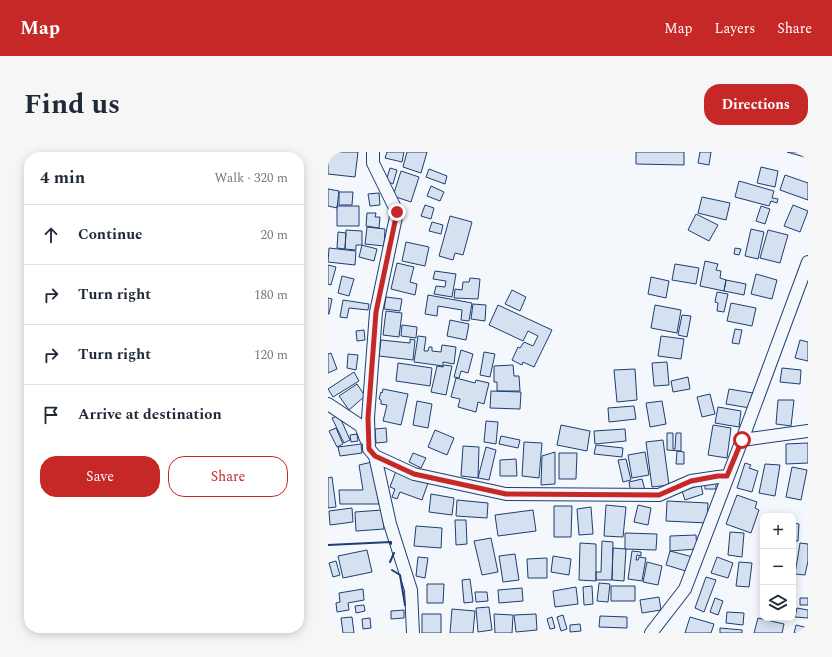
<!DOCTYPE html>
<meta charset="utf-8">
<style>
body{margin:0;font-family:Spectral,serif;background:#f6f6f7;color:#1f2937}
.controls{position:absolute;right:12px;bottom:12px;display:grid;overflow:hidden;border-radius:8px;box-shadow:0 2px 10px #0003}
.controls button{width:36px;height:36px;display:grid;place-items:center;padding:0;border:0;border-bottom:1px solid #e0e1e3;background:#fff;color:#1f2937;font:20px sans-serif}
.stop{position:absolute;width:12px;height:12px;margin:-9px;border:3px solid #c62828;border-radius:50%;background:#fff}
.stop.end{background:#c62828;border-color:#fff;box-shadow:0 1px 4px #0008}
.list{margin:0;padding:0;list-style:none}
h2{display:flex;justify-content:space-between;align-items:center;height:52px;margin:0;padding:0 16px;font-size:17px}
h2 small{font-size:13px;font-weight:400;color:#747a83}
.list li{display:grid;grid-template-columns:26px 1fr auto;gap:12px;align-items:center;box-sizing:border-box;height:60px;padding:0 16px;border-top:1px solid #e0e1e3}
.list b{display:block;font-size:15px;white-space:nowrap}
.list em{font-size:13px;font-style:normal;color:#747a83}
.actions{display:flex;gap:8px;padding:12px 16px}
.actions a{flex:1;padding:9px 0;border:1px solid #c62828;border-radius:16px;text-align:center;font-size:14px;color:#c62828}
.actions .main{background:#c62828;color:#fff}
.icon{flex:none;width:22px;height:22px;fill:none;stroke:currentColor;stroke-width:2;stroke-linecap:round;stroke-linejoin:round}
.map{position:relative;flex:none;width:480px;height:481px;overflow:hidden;border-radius:16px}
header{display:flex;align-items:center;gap:24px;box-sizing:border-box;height:56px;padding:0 20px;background:#c62828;color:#fff}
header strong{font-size:19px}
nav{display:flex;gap:22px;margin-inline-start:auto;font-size:14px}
.intro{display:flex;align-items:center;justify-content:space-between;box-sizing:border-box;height:96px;padding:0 24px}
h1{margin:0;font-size:28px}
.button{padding:10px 18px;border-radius:16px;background:#c62828;color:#fff;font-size:14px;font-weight:700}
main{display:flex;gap:24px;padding:0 24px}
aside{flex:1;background:#fff;border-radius:16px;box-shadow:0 2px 10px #0003}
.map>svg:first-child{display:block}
</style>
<header>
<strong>Map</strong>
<nav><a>Map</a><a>Layers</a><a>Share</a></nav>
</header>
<div class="intro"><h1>Find us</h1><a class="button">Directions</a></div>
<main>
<aside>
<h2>4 min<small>Walk · 320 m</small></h2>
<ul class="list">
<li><svg class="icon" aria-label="ahead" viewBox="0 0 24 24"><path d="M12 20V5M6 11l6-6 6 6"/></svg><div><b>Continue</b></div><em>20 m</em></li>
<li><svg class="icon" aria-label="right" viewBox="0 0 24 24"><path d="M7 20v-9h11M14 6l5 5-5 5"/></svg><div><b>Turn right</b></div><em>180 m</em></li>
<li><svg class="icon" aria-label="right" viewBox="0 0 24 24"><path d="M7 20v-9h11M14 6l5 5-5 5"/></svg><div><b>Turn right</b></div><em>120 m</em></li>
<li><svg class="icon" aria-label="arrive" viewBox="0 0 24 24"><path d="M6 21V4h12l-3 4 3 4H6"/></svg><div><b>Arrive at destination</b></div></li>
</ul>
<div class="actions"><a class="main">Save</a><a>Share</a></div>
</aside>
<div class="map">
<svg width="480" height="481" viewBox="0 0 480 481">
<rect width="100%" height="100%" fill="#f4f7fb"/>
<!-- building -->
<path fill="#d5e0f0" stroke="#1d3f73" d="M0,0H30L27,25L0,22Z
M59,0H76L74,10L57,6Z
M79,0H99L93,21L75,15Z
M308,0H356V13L308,12Z
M372,0H383L381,13L370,11Z
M459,0H480V6Z
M433,15L450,19L447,35L429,31Z
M62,16L69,18L65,32L58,29Z
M101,17L119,24L117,32L98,25Z
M73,19L91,25L83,50L65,44Z
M457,23L480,31V48L452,38Z
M411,29L446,39L444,46L450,47L449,51L443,49L441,54L407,45Z
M103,34L116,40L112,49L99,44Z
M0,37L11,39L9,56L0,54Z
M11,40H25L24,53H11Z
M51,41L52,53L42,54L40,42Z
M374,45L402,51L398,68L370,61Z
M97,53L106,56L103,67L93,64Z
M465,53L480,59L472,80L456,74Z
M9,54H31V74H9Z
M433,54L442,57L437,72L428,69Z
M39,61H48L47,65H52L51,76L38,74Z
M368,62L390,73L381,89L360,78Z
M122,64L144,70L135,103L127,101L125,108L111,104Z
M104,70L115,73L113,82L101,79Z
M39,75L57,77L56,94L37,92Z
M423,77L436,80L430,107L417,104Z
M18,78L34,79V93H28V98L17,97Z
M440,78L460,83L452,111L432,106Z
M10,80L18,81L17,97L9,96Z
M78,90L101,95L97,114L74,109Z
M34,93L49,97L46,109L31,105Z
M1,96L28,99L27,113L0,110Z
M407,96L413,97L411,103L406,102Z
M377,109L390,112L388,118L393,119L392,126L398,128L396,139L372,134Z
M69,111L86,115L82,130L89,132L87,143L63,137Z
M347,112L371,116L368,132L344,128Z
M0,113L8,115L3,133L0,132Z
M107,119L128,122L124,145L106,142L108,134L117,135L118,129L105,127Z
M428,122L449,128L444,147L423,142Z
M14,124L26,127L21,144L10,141Z
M323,125L341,129L338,146L320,142Z
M142,126L152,127L150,147L126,146L127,137L134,138L135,130H141Z
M398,128L418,132L416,143L396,139Z
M184,138L198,145L192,159L177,152Z
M389,140L400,142L396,160L389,159L390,151L387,150Z
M100,143L144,151L141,169L133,168L134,158L110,154L109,164L97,162Z
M58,145L74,147L72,159L56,157Z
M0,146L4,147L1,162H0Z
M15,148L41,152L40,158L21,156L19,166L12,165Z
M403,151L428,156L424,174L399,169Z
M145,152L158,153L157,169L143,167Z
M170,153L224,178L206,215L195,210L194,213L184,208L190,195L192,196L196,190L205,194L210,184L200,179L195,189L161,173Z
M327,153L353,158L349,181L323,176Z
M58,159L74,161L71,185L55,183Z
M354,163L363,164L359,185L350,183Z
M122,168L141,172L138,188L119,184Z
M74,173L89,175L88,186L73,184Z
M407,177L414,178L411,192L404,191Z
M36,178L37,188L29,189L28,179Z
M90,184L98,185L96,199H100L101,195H104V199L113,200L114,193L128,195L126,212L115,210V214L86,210Z
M333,184L356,187L353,207L330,204Z
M82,187L87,188L85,208L51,204L53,188L82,191Z
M472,188L480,190V209L467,206Z
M133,198L145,202L140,221L133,219L131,226L126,225Z
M156,200L167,202L162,225L152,223Z
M3,201L9,217L0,221V202Z
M20,202L30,203L28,218L19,216Z
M339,210L341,233L326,234L324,211Z
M70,211L104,216L102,234L68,229Z
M116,213L124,214L118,243L103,240L109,214L115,215Z
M185,213L186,224H191L192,239H169V230H166V214Z
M454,216L473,218L472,232L452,230Z
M307,217L309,248L289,250L286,218Z
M26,220L31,229L5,245L0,237Z
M360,225L362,237L345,240L343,229Z
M128,226L147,231L148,228L161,231L156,252L150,250L148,260L130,255L132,247L123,245Z
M29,232L37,244L21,258L11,244Z
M55,237L80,242L73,273L55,269L59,253L53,252V248L51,247L53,240L54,241Z
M401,237L425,241L422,256L398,252Z
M163,239L193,240L192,257L162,256Z
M382,242L387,262L374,265L369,245Z
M450,248H466L463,274L448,272Z
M89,249L104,252L100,276L85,273Z
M334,249L338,272L322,275L318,251Z
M306,254L308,267L281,270L280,256Z
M390,255L413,259L411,275L387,271Z
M11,263L22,288L16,291L4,266Z
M158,269L170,270L168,292L156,290Z
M233,273L262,279L259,299L229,293Z
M385,273L403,276L399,306L380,303Z
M8,276L15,292L9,295L1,279Z
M58,276L59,290L48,291L47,277Z
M297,277L298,289L267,292L266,279Z
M107,278L126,286L119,303L100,295Z
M339,281H345V297H347L348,281H353V299L339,298Z
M29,282L30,289L23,290L22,283Z
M173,284L192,288L190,296L171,292Z
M335,288L341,333L324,335L318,290Z
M196,290L214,291L211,326L194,324Z
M480,291V311L458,312V292Z
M33,292L34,301L12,304L10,295Z
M268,293L295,296L294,305L266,302Z
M135,294L151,295L150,326L133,324Z
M158,295L168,298L161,328L150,326Z
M349,299L356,300V312H348Z
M227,300V332L213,333L214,304Z
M317,300L321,323L304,326L300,303Z
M85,301L98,306L93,316L81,310Z
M231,301H249L248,327H231Z
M188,307L189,324H172V308Z
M298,307L303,328L295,330L290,308Z
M44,310L51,352H12L11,338H35L31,313Z
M417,311L423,313L421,316L430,319L424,340L409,336Z
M437,312L452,313L447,344L431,341Z
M464,315L479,318L473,348L458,345Z
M68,319L100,331L94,348L72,340L69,347L64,345L67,337L62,335Z
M4,325L8,355L0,356V326Z
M314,327L317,338L303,341L301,330Z
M377,330H388V337H377Z
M373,333L375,342L357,348L354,339Z
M103,342L126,346L124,363L101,360Z
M409,343L429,350L427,356L431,358L423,381L398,372Z
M129,348L160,351L159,366L128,364Z
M339,349L380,351L379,371L338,369Z
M278,353L298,355L295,385L276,384Z
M310,353L323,356L320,373L306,370Z
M226,354H244L243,385H226Z
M263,355L265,382L251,383L249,357Z
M24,356L25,370L2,373L1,359Z
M54,358L56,377L28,379L27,360Z
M205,358L208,379L170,384L167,363Z
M127,368H138L139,392L128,393Z
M465,371L471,372L470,389H465Z
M88,374L114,376L113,396L86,394Z
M402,380L416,381L414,405L400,403Z
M297,381L329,382L328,398L297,397Z
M368,383L369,397L342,399V384Z
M163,386L170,420L154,423L146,389Z
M274,389L285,390L284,428H268V420H273Z
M252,391L268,392V429L251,428Z
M472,391L480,392V409L477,423L467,422Z
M285,396L298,397L296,429L284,428Z
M39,398L44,420L15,426L10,404Z
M304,399L313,400V404L309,403L308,408H310L311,405L318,406L314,429L300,427Z
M342,399L365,405L361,420L338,413Z
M187,402L191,428L175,430L171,404Z
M225,404L243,407L241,423L223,420Z
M90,405L100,406L97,426L88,424Z
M389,405L405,411L400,426L383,421Z
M219,406V426H200L199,407Z
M8,409L12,423L5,425L1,411Z
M319,410L334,414L330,433L315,430Z
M411,410L424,411L421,435L408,434Z
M378,425L388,428L376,460L367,456Z
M142,427L145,450L136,451L134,428Z
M271,431L282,432L280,450L269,449Z
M99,432H116L115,451H99Z
M264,434L265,452L256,453L255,435Z
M283,434H307V449H283Z
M248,435L250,452L227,455L225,439Z
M194,436L195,449L171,451L170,438Z
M35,437L36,448L20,451L21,458L9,460L8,451L12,450L11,441Z
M147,440H159L160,449L148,450Z
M331,445L333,458L314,461L312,448Z
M387,446L395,449L390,463L382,460Z
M472,446H480V453H472Z
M36,453L37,459L28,461L27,454Z
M161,455L164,478L150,480L148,456Z
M469,456L480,458V466L467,465Z
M124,457L147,459L145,481H122Z
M76,458V466L63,467V459Z
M399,460L416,461L415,473L398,471Z
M94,462H113V481H94Z
M166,462L185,463L184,481H167Z
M208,462L209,478L188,480L186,463Z
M235,463L239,477L233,479L229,465Z
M272,464L299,465V476L271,475Z
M24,465L26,481H15L13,466Z
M224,465L227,476L222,477L219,467Z
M362,465L386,472L383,481H357Z
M42,466L43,476L35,477L34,467Z
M430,466L456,472L454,481H426Z
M252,472L253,479L242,480V473Z
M468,473L480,476V481H466Z
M392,476L414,478V481H392Z"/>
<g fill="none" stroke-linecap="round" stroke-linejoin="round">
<defs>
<path id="minor" d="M45,0V11L69,60L48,160L40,266L41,297L47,304L62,372L83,438L85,481
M0,252L33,274L38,287
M414,288L480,279
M47,304L86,322L178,342L331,343L363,329L390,325L399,324
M323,481L357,437L414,288L480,110"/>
</defs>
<!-- minor casing -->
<use href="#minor" stroke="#1d3f73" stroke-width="14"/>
<!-- minor -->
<use href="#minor" stroke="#f4f7fb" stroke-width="12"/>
<!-- wall -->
<path stroke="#1d3f73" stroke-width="2" d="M0,393L63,390V392
M62,410L66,401
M64,418L72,423L77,453"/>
</g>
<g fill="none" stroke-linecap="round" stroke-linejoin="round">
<!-- route -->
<path stroke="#c62828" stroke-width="5" d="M69,60L48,160L40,266L41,297L47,304L86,322L178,342L331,343L363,329L390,324H399L414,288"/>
</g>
</svg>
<div class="controls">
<button>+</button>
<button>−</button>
<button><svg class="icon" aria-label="layers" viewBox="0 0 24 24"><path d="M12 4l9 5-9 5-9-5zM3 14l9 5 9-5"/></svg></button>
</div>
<div class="stop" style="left:414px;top:288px"></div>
<div class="stop end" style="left:69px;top:60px"></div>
</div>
</main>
